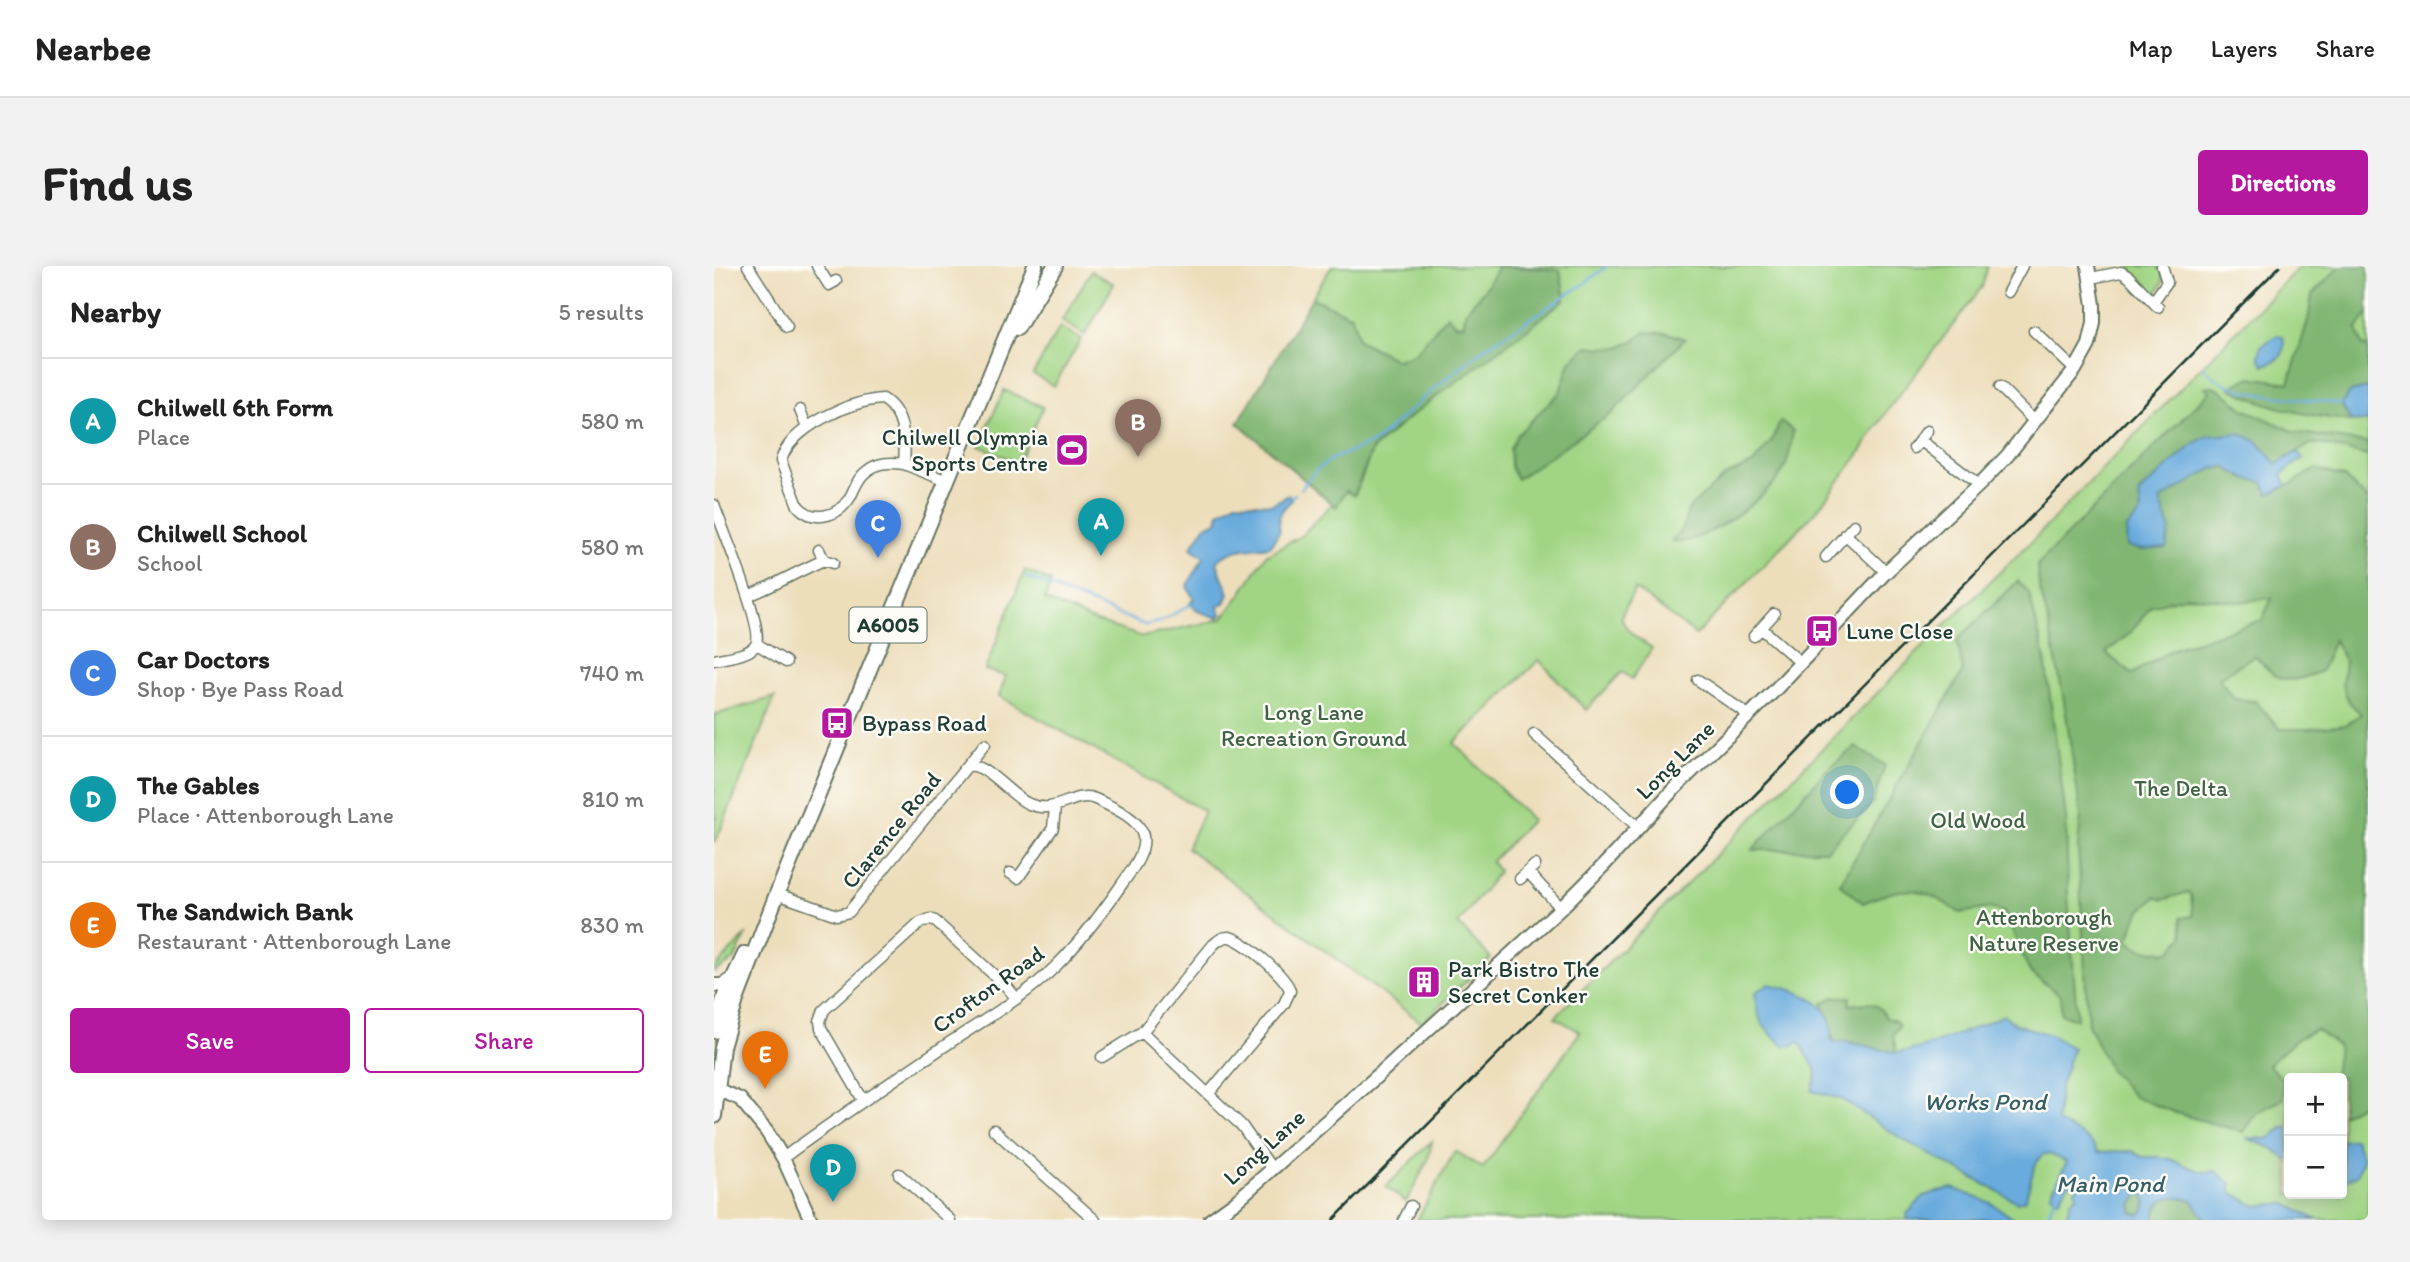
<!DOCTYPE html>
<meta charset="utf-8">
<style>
body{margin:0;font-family:Itim,sans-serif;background:#f2f2f2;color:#222}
.controls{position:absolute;right:21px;bottom:21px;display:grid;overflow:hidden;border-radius:7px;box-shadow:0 4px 18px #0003}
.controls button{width:63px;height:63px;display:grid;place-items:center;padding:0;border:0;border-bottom:2px solid #e0e0e0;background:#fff;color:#222;font:35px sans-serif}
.you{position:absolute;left:1134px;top:527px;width:24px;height:24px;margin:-18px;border:5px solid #fff;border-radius:50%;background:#1a73e8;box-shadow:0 0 0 10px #1a73e833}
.badge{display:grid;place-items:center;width:46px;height:46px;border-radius:50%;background:#b5179e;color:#fff;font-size:23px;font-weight:700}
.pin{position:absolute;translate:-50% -58px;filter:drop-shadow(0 2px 4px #0008)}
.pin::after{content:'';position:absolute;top:37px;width:24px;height:21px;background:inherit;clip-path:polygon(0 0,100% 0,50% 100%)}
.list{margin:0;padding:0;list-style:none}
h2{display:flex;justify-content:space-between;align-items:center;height:91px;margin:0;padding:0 28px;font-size:30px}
h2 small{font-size:23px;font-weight:400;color:#767676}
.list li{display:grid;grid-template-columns:46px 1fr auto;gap:21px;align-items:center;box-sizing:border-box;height:126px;padding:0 28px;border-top:2px solid #e0e0e0}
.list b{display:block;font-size:26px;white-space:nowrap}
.list p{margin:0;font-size:23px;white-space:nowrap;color:#767676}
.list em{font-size:23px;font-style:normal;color:#767676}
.actions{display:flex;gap:14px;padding:21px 28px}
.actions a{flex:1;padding:16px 0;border:2px solid #b5179e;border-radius:7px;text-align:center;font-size:24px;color:#b5179e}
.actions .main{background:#b5179e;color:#fff}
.map{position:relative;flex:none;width:1654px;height:954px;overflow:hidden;border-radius:7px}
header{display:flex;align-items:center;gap:42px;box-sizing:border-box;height:98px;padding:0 35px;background:#fff;border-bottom:2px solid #e0e0e0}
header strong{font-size:33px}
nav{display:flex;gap:38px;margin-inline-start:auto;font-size:24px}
.intro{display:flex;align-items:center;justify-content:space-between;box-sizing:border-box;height:168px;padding:0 42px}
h1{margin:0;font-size:49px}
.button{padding:18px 32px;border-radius:7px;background:#b5179e;color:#fff;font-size:24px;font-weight:700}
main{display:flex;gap:42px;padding:0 42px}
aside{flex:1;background:#fff;border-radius:7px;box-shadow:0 4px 18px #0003}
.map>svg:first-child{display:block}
</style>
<header>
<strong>Nearbee</strong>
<nav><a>Map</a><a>Layers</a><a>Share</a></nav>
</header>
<div class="intro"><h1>Find us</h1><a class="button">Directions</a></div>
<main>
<aside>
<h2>Nearby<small>5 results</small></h2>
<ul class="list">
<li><span class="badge" style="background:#0f9aa8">A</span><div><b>Chilwell 6th Form</b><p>Place</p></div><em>580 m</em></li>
<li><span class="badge" style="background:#8d6e63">B</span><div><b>Chilwell School</b><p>School</p></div><em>580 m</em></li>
<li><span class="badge" style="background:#3f7fe0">C</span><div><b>Car Doctors</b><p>Shop · Bye Pass Road</p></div><em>740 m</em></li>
<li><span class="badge" style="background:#0f9aa8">D</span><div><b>The Gables</b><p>Place · Attenborough Lane</p></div><em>810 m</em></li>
<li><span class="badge" style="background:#e8710a">E</span><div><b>The Sandwich Bank</b><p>Restaurant · Attenborough Lane</p></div><em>830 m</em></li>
</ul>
<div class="actions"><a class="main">Save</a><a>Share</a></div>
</aside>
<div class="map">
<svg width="1654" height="954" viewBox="0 0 1654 954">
<rect width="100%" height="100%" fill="#fdfcf7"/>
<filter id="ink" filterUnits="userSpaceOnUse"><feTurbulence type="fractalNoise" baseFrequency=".0143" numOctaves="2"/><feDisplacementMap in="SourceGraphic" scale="14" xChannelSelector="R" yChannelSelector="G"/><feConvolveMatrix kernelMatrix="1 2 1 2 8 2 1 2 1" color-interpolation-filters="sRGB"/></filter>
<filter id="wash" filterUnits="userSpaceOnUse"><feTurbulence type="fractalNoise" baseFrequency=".00686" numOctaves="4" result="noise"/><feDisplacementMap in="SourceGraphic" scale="28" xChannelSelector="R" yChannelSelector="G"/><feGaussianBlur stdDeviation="1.57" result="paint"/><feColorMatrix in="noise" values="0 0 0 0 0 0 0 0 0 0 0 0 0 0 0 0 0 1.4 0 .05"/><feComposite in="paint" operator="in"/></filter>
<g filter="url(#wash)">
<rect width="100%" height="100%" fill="#eddebb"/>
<!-- green -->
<path fill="#a1d585" stroke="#60895c" stroke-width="2" fill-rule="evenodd" d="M618,0H1274L1268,21L1173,145L1144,190L1102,245L982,369L921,323L907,350C911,366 925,373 938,382L918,413L908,406L872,444L825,394L740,477L818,554L777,596L785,605L744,658L777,692L708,757L473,582L490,545L285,430L292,410L271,404L311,304L337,316L331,334L380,355L429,371L508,353L527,328L552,289L587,270L618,238L622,240L632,225L641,229L659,183L708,140L683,94L644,74L638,50L598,32Z
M1419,0H1443L1448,6L1449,16L1442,28L1416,3Z
M1586,0H1654V954H703L741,885L769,902L866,766L841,751L1229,361L1318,275ZM1575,812H1628V928H1575Z
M377,5L400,18L371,69L348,55Z
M346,61L367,73L340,120L319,108Z
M290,124L329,141L304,197L265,180Z
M61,431L2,575L0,576V552L3,551L0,544V449Z
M33,668L20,694L0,706V703Z
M718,875L714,894L692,936L672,921Z"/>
<!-- forest -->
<path fill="#80b672" stroke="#507a53" stroke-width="2" fill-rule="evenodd" d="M784,0L846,4L851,33L815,62L708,141L659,182L640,229L632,225L622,241L524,157L598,32L638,50L644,74L683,94L701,87L733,49L742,59L750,58L751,46L770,24Z
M1626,0H1654V47L1643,63L1649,80L1654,81V122L1637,126L1627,138L1637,155C1589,148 1560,144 1516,122L1536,111L1575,117L1594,54L1598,29Z
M932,66L954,67L971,73L898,147L803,213L797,201L796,183L803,169L846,126L856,96L873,80C900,84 910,83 932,66Z
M1498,120L1507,124L1530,143L1581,166L1654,177V190L1607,178H1597L1563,198L1544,176L1494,170L1425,226L1427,248L1412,263H1456L1446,234L1497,203L1511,201L1532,213L1550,216L1554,228L1573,220L1602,203L1630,211L1654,234V835L1628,849V812H1620L1624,780L1602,763L1583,773L1554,799L1569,813V833L1542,847L1529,866L1462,847L1420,831L1396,804L1374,759L1364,581L1367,549L1350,435L1335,359L1325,319L1323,299L1496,125L1491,121ZM1473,330L1525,336L1558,332L1548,354L1459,383L1418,408L1392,387L1416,367L1437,340ZM1620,374L1631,395L1628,419L1635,436L1647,448L1632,459L1594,463H1566L1541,435L1520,433L1505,412L1541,389C1565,418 1573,419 1607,405ZM1474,626L1477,629L1479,650L1467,652L1469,671L1456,685C1441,687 1424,686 1414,673C1420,666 1418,662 1421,655C1424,646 1435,636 1442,631L1449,634Z
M1067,155L1079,165C1077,177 1076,192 1070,203C1057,229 987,281 958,276L969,261L975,242L1011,210L1039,198L1057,176Z
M1304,315L1315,327L1331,393L1352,551L1354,629L1363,753L1347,748V730L1316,706L1290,646L1276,642L1246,647C1206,620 1194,618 1149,637L1126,618L1249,405L1243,374Z
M1141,481L1171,499L1159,537L1112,584H1038L1114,503Z
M1120,731H1136L1135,739C1152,736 1164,734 1172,752L1182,755L1185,761L1179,768L1182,786L1160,784L1137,776H1120L1109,737Z
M1424,929H1430C1434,936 1431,944 1426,949L1419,947L1417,941Z
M1458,929L1478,934L1492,954H1440C1441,942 1447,934 1458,929Z"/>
<!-- water -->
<path fill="#69abdd" stroke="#447488" stroke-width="2" fill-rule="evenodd" d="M1564,69L1569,71C1573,87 1566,96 1550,99L1545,91L1547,80Z
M1654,122V156L1637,155L1627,138L1637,126Z
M1526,167L1544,176L1563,198L1583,186L1589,192L1568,208L1573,220L1554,228L1550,216L1532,213L1511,201L1498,203L1446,234L1456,263L1452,282L1429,284L1413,281L1412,263L1427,247L1425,227L1480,177L1494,170Z
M575,229L578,234C568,243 562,250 566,264L556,280C535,284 521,280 503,295C505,308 512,316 515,328L511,337L504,341L507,348L504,352L483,345L476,337L480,333L473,320L490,291L477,282L491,260L503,255L505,247L522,236L558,238Z
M1054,718C1083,724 1123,736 1117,772L1120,776C1140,774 1159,783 1179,786C1202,789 1266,759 1290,749L1301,758L1336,769L1359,782L1346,820L1343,856C1357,864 1377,871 1384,886L1419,885C1427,893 1435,891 1446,891C1466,892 1481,910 1501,905L1517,917V926L1542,940L1571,937L1603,954H1492L1478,934C1459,928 1442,930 1440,954H1351L1357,934L1363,930L1361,923L1367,918L1364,915L1354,918L1345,934L1342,933L1337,927L1353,896C1347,894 1338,887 1331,888C1321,888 1315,924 1311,934L1303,936L1191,875L1127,833L1098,825L1103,806L1085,775L1079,779L1070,780C1050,763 1042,755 1041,727ZM1424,929H1430C1434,935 1431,944 1426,949L1419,947L1417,941Z
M1568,862H1575V896L1560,883L1532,872L1554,873Z
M1641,873L1649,893L1643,909L1628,916V875Z
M1238,922L1277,937L1300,953L1194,954L1193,948L1210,930Z"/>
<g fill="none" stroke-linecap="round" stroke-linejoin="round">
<!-- stream -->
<path stroke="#69abdd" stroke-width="2.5" d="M1490,99L1492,103
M1494,105C1521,135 1589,130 1627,138
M587,223L602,204L618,193L661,176L716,126L772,81L870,18L893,0
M577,231L581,228
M312,311L431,359L446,356L478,338
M1332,954L1341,931"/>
</g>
</g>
<g filter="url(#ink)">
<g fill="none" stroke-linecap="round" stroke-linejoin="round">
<defs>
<path id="minor" d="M34,0L73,61
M103,0L115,19L122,15
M1377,12L1407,6L1415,11L1444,41
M1294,26L1308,0
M1439,36L1453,16L1448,0
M1320,65L1361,104
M1286,121L1321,156
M86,144L93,162
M1206,174L1265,219
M1200,182L1213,165
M190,198C176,196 164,196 153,205C143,212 141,223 135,233C123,251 99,257 84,240L67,195C75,162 137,134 169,133C190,146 192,176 190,198L233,215
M0,239C7,260 53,366 41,380C33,390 12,391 0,394
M1131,268L1172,306
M105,284L110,294L119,297
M1112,291L1140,259
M34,330C60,320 84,305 110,294
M1047,362L1087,397
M1040,370L1060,348
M43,378L72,396
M984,414L1036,450
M820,468L925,562
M814,606L847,642
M296,607L304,612L339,562L341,541
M806,613L821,599
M63,628L123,649L135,646L271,478
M428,766L528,860L558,903
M388,791L428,766L499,679C504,675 507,671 514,671C527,671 574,712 576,725L570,738L495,827
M149,834L107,762L106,755L110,744L206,657L216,653L221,655L293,721L302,732
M280,864L381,954
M69,892C123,852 179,815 235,777C271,753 311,731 342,700C367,675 388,647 408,618C417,605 432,587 429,570C426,552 396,540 381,533C360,524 343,550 315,538C297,531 272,496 254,500
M185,908L236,954
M690,954L697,940"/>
<path id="tertiary" d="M0,719H9L18,713
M0,822L26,833L53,866L69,892L97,954
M496,954L521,936L661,812L847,642L890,599L958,525L1060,425L1172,306L1265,219L1293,190L1361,104L1375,79L1380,57V39L1374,0"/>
<path id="primary" d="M303,62L341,0
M0,765L11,730L31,688
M0,850L8,781L22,734L63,628L321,0"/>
</defs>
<!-- minor casing -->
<use href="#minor" stroke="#677563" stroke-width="13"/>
<!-- tertiary casing -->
<use href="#tertiary" stroke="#677563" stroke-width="16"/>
<!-- primary casing -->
<use href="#primary" stroke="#677563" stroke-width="18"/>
<!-- minor -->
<use href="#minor" stroke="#fff" stroke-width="10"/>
<!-- tertiary -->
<use href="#tertiary" stroke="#fff" stroke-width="12"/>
<!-- primary -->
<use href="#primary" stroke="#fff" stroke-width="14"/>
<!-- rail -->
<path stroke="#1f3d34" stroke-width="2.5" d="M619,954L1566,0"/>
</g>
</g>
<!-- icons -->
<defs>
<symbol id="stadium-square" viewBox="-11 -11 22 22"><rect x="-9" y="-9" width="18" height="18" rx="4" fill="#b5179e" stroke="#fdfcf7"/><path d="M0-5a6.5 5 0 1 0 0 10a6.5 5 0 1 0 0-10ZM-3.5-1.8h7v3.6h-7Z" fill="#fff"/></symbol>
<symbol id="bus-square" viewBox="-11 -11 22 22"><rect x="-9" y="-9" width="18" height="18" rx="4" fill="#b5179e" stroke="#fdfcf7"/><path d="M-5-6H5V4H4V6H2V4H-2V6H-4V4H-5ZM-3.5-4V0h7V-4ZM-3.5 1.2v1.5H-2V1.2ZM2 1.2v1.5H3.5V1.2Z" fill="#fff"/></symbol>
<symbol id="building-square" viewBox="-11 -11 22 22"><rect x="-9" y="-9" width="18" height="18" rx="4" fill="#b5179e" stroke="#fdfcf7"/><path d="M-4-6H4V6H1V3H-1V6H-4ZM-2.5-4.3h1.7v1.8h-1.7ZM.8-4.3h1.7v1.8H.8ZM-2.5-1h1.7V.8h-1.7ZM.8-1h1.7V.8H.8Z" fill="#fff"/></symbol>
</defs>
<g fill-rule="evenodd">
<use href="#stadium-square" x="339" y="165" width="38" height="38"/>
<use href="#bus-square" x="1089" y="346" width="38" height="38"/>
<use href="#bus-square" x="104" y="438" width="38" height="38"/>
<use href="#building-square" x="691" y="697" width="38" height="38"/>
</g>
<g text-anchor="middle" stroke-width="5" stroke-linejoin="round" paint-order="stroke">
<!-- shield labels -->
<rect fill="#fdfcf7" stroke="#62766e" stroke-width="2" x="135.5" y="341.5" width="77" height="35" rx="5"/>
<g font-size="21" font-weight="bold" fill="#1f3d34">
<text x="174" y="366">A6005</text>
</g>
<!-- poi labels -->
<g font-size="23" fill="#1f3d34" stroke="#fdfcf7" text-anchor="start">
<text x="334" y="179" text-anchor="end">Chilwell Olympia<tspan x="334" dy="26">Sports Centre</tspan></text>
<text x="1132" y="373">Lune Close</text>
<text x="148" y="465">Bypass Road</text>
<text x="734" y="711">Park Bistro The<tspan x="734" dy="26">Secret Conker</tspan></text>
</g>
<!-- park labels -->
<g font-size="23" fill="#406348" stroke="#fdfcf7">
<text x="600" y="454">Long Lane<tspan x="600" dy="26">Recreation Ground</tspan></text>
<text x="1467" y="530">The Delta</text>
<text x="1264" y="562">Old Wood</text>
<text x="1330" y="659">Attenborough<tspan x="1330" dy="26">Nature Reserve</tspan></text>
</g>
<!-- street labels -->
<g font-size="23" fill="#1f3d34" stroke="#fdfcf7">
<text transform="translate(961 494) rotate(-45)" y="8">Long Lane</text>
<text transform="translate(177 564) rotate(-51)" y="8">Clarence Road</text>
<text transform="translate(274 723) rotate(-36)" y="8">Crofton Road</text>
<text transform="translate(550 881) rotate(-42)" y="8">Long Lane</text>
</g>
<!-- water labels -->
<g font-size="24" font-style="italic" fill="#355e67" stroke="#fdfcf7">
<text x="1271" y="844">Works Pond</text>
<text x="1396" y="926">Main Pond</text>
</g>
</g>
</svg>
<div class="controls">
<button>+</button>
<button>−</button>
</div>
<div class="you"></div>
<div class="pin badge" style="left:387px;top:290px;background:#0f9aa8">A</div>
<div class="pin badge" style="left:424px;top:191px;background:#8d6e63">B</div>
<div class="pin badge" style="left:164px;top:292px;background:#3f7fe0">C</div>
<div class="pin badge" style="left:119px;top:936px;background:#0f9aa8">D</div>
<div class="pin badge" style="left:51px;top:823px;background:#e8710a">E</div>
</div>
</main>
